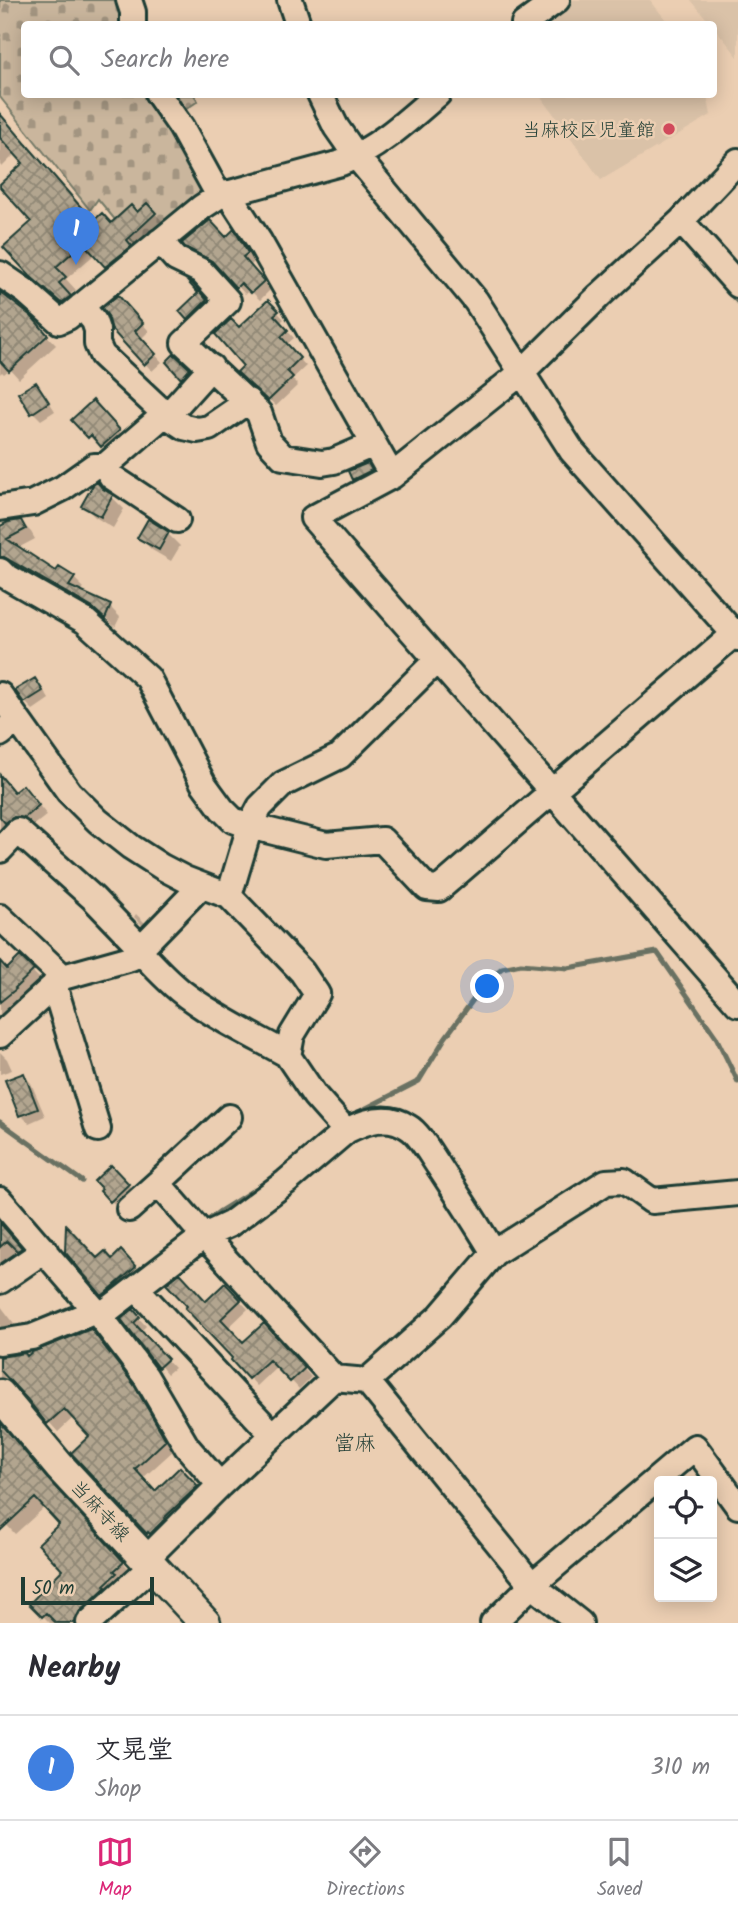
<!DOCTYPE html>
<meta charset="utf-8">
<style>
body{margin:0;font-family:Kalam,"Klee One",sans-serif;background:#f7f7f7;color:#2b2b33}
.controls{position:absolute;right:21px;bottom:21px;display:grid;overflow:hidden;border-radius:7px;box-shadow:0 4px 18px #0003}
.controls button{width:63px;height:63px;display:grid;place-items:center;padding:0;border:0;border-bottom:2px solid #e1e1e2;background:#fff;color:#2b2b33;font:35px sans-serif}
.scale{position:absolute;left:21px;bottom:18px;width:133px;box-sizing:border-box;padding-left:7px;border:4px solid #1f3d34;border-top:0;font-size:19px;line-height:24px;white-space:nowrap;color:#1f3d34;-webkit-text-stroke:5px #ebceb2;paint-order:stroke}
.you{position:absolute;left:488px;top:987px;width:24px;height:24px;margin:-18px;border:5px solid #fff;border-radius:50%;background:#1a73e8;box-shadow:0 0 0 10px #1a73e833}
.badge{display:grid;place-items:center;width:46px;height:46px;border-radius:50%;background:#db2777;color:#fff;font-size:23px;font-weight:700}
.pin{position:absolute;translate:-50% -58px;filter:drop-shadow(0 2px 4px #0008)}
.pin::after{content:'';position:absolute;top:37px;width:24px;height:21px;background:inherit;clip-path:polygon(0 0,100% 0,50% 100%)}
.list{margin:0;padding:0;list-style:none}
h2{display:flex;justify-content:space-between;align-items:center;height:91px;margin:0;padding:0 28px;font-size:30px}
h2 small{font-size:23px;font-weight:400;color:#7c7c81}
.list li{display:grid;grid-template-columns:46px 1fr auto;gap:21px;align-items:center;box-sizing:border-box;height:105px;padding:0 28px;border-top:2px solid #e1e1e2}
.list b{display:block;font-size:26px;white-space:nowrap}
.list p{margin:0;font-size:23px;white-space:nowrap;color:#7c7c81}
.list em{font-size:23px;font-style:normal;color:#7c7c81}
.icon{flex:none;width:38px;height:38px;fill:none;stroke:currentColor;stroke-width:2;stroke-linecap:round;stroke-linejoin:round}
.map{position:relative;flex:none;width:738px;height:1623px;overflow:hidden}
.search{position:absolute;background:#fff;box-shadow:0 4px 18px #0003;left:21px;right:21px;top:21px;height:77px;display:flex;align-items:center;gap:18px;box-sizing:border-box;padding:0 24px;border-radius:7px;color:#7c7c81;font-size:26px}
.sheet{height:196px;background:#fff}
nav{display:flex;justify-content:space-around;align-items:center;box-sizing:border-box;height:98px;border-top:2px solid #e1e1e2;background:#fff;font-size:19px;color:#7c7c81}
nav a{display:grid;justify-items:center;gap:4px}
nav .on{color:#db2777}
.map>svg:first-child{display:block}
</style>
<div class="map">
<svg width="738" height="1623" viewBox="0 0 738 1623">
<defs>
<pattern id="cemetery-stones" width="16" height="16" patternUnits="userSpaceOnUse" patternTransform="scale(1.75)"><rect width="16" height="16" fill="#cab69d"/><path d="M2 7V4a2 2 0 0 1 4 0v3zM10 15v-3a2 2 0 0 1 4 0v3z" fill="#a39581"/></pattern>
<pattern id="building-cross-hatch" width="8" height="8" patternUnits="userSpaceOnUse" patternTransform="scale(1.75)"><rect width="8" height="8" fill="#b2a58f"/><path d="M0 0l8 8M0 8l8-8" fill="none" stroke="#908876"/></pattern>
</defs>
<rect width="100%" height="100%" fill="#ebceb2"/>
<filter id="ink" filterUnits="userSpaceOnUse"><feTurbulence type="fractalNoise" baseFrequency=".0143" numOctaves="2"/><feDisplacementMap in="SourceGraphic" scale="14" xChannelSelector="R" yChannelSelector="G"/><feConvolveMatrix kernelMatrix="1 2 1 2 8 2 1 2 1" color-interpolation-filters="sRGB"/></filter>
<g filter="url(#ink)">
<!-- built -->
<path fill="#dac2a8" d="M573,0H650L669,24H542Z
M691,0H738V57L714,27V24H711Z
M540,95H707L711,115L601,180Z"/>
<!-- cemetery -->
<path fill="url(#cemetery-stones)" stroke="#747a68" stroke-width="2" d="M0,0H121L126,24H24V94L194,95L198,101L169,121L205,187L139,249L98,199L90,210L0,97Z"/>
<!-- shadow -->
<path fill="#0003" d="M0,116L94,223L112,225L137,214L147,205L166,225L117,277L95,254L66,279L76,290L69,295L80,308L74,313L43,287L25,163L16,153L2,167L0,165Z
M234,232L241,239L255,261L250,266L271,289L260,300L250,290L245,294L220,267L195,254L184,243L226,239Z
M0,294L29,317L56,345L19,379L10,369L4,374L2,372L0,374Z
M200,294L212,307L194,324L181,311Z
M268,302L284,319L280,323L294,338L286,345L306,366L292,379L298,385L276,406L240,372L246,366L239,329Z
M125,305L149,331L141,339L162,362L152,371L113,329Z
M35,384L43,392L55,411L41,420L33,412Z
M100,410L126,439L110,453L99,442L97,444L74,420Z
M367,465L375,473L362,487L354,479L350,472Z
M112,497L124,509L113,528L95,517L83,505Z
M21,522L31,532L35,539L18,548L57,573L74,578L84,588L81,594L110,607L120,617L115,627L105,618L16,566H7L0,561V526Z
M168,534L180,546L171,561L152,550L140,538Z
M35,680L42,688L49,699L33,710L25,702Z
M0,776L15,794L32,797L47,815L33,826L24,825L0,847Z
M136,914L148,926L145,928L134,917Z
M20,959L41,980L23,998L24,999L0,1017V964L7,971Z
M0,1052L7,1059L12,1070L0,1074Z
M23,1075L31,1083L45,1116L29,1123L21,1115Z
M111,1167L136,1193L119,1209L102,1191Z
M0,1224L29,1258L0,1270Z
M121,1253L143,1275L111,1302L103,1294L97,1261H112Z
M225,1285L248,1309L228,1328L243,1345L271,1333L311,1377L299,1389L278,1366L257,1386L233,1360L206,1303Z
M0,1305L20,1331L0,1339Z
M133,1312L146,1326L140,1332L174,1368L167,1374L123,1319Z
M91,1331L100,1340L142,1396L174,1450L142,1479L155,1493L180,1469L206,1496L157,1542L73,1453L91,1436L74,1417L58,1432L7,1375L0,1381V1357L27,1358Z
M0,1424L54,1489L132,1572L87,1623H58L56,1621L54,1623H50L31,1604L65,1570L61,1524L45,1507L15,1534L0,1518Z"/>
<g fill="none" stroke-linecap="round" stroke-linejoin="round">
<!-- stream -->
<path stroke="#697162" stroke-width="5" d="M728,292L738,302
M345,1119L419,1081L445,1038L487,981L502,968L521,964L568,968L657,952L716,1037L738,1082
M0,1122L82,1181
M202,1225L220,1211L263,1184"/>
</g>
<!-- building -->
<path fill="url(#building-cross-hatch)" stroke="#1f3d34" stroke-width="2" d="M0,114L93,221L102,213L111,223L131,205L137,212L147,203L156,213L127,240L132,246L105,267L83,243L56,267L66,277L59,283L71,296L61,303L30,276L3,247L31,222L0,187V184L23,163L0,138Z
M210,220L226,237L234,229L248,253L243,257L264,281L251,293L241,283L236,288L212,261L185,247L182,243Z
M188,282L192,283L207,300L187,320L179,311L198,293Z
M0,292L31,316L48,335L9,371L0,361Z
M118,295L143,323L135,331L156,354L144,365L112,330L108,316L102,308Z
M268,300L279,311L274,315L288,330L281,337L300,358L287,371L293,377L268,401L237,372L243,366L215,334L231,319L239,327Z
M174,354L190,369L181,379L166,362Z
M36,382L49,402L31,414L18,393Z
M93,400L120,430L101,447L91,435L88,438L71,420Z
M368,463L372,470L352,480L348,471Z
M97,482L103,489L113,495L101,517L81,506L93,485Z
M148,519L169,532L159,550L137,538Z
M21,520L26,529L7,539L56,571L59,567L75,577L69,586L111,605L105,619L93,608L4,557H0V526L8,522Z
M35,678L43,691L24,703L15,690Z
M0,775L14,792L23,785L39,805L24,818L14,817L5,823L0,817Z
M20,956L34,970L15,988L16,989L0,1002V961L7,969Z
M24,1073L38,1109L19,1116L5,1080Z
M111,1165L129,1184L110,1202L100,1191L102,1189L94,1181Z
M0,1223L22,1248L17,1251L7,1241L0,1247Z
M66,1225L97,1258L105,1251L112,1259L121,1250L136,1267L102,1296L65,1252Z
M180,1273L206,1301L225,1283L241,1300L221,1319L243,1342L264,1323L305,1368L290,1382L269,1360L248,1379L231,1360L232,1358L185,1308L187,1306L166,1284Z
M133,1309L140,1317L134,1323L168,1359L158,1368L121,1319Z
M91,1329L134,1385L166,1440L135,1469L155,1491L180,1467L198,1486L164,1518L165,1519L150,1534L148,1532L147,1534L71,1453L89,1436L64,1409L47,1424L27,1399L0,1370V1357L25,1353L27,1356L32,1352Z
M1,1423L46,1477L124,1562L114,1571L117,1573L104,1585L106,1587L79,1612L75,1623H56L46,1613L42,1617L29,1604L62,1570L38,1544L59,1524L35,1498L0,1531Z"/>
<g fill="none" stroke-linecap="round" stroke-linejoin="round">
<defs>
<path id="minor" d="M129,0L133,12V24
M290,0L298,24
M524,24L557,0
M158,94L181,127L219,196
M320,94L336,127L357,157L476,301L572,451L738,638
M738,161L681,221L599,296L521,373L392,476L313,518L738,1004
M228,193L259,241L392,476
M681,221L738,285
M160,241L176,259L201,271L228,301L184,343L259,413L269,442L283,457L322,463L334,461L374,444
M0,274L25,291L59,321L68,317L202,207L219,196L341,163C378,148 408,120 438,94
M81,306L94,321L97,330V344L102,355L167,416L184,427L197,430L209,428L248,401
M167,416L211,367
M105,466L112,477L177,520
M0,508L33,503L63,488L94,466H105L165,414
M0,571L4,575L85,621L148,678L203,783L222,809L233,820L250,826L326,845L382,840L427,888L439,889L738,631
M0,695L69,792L98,821L131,847L162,867L185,879L229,896L302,972L317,994L292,1035L288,1056L315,1096L346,1131C365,1121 388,1113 408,1127C419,1133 431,1155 438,1165C457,1194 476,1223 494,1253
M0,734L18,720
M0,850L18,831L93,898L141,948
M229,896L250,826L260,807L283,784L340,756L436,661
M0,917L63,977
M139,950C154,966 169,983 187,996C218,1019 254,1036 288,1055
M54,985L98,1129
M0,1035L63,977L131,958L201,886
M229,1117L158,1183L204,1236L230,1224L286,1182L346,1131
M0,1200L100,1316L146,1377L187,1447L220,1485L146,1559
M129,1209L158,1183
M0,1281L45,1250
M137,1289L273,1435
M100,1316L204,1236L334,1378L367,1381L532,1585L580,1623
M0,1342L32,1337L96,1311
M367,1381L440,1316L494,1253L606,1182L624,1181L652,1201L738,1193
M220,1485L334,1378
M89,1623L152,1566
M493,1623L532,1585L695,1447L738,1506"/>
<path id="major" d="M0,1395L59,1466L205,1623"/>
</defs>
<!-- minor casing -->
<use href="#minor" stroke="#1f3d34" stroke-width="30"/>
<!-- major casing -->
<use href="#major" stroke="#1f3d34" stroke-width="35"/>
<!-- minor -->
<use href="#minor" stroke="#ebceb2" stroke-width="24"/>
<!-- major -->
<use href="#major" stroke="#ebceb2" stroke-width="30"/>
</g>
</g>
<!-- markers -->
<circle fill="#d1495b" stroke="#ebceb2" stroke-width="2.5" cx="669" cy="129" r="7"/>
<g text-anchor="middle" stroke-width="5" stroke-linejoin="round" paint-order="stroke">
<!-- poi labels -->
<g font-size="19" fill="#1f3d34" stroke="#ebceb2" text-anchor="end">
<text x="655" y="136">当麻校区児童館</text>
</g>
<!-- street labels -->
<g font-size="19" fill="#1f3d34" stroke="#ebceb2">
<text transform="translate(101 1510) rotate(47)" y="7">当麻寺線</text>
</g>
<!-- neighbourhood labels -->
<g font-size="21" fill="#1f3d34" stroke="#ebceb2">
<text x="355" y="1450">當麻</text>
</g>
</g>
</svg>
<div class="controls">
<button><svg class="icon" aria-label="locate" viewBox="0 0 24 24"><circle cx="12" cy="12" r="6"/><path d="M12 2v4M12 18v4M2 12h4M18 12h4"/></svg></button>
<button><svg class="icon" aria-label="layers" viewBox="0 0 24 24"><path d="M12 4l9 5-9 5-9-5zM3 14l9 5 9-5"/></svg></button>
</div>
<div class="scale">50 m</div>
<div class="you"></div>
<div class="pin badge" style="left:76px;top:265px;background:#3f7fe0">1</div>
<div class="search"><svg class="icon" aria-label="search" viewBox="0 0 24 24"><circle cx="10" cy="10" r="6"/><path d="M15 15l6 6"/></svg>Search here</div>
</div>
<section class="sheet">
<h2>Nearby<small></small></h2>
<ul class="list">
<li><span class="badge" style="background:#3f7fe0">1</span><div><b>文晃堂</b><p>Shop</p></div><em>310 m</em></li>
</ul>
</section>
<nav>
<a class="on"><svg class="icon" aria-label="map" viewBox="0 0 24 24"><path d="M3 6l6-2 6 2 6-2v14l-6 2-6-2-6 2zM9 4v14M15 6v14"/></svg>Map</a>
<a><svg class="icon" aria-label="directions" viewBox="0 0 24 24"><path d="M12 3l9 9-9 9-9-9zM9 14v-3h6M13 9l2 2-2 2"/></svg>Directions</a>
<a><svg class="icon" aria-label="saved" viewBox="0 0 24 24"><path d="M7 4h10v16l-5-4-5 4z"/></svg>Saved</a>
</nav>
